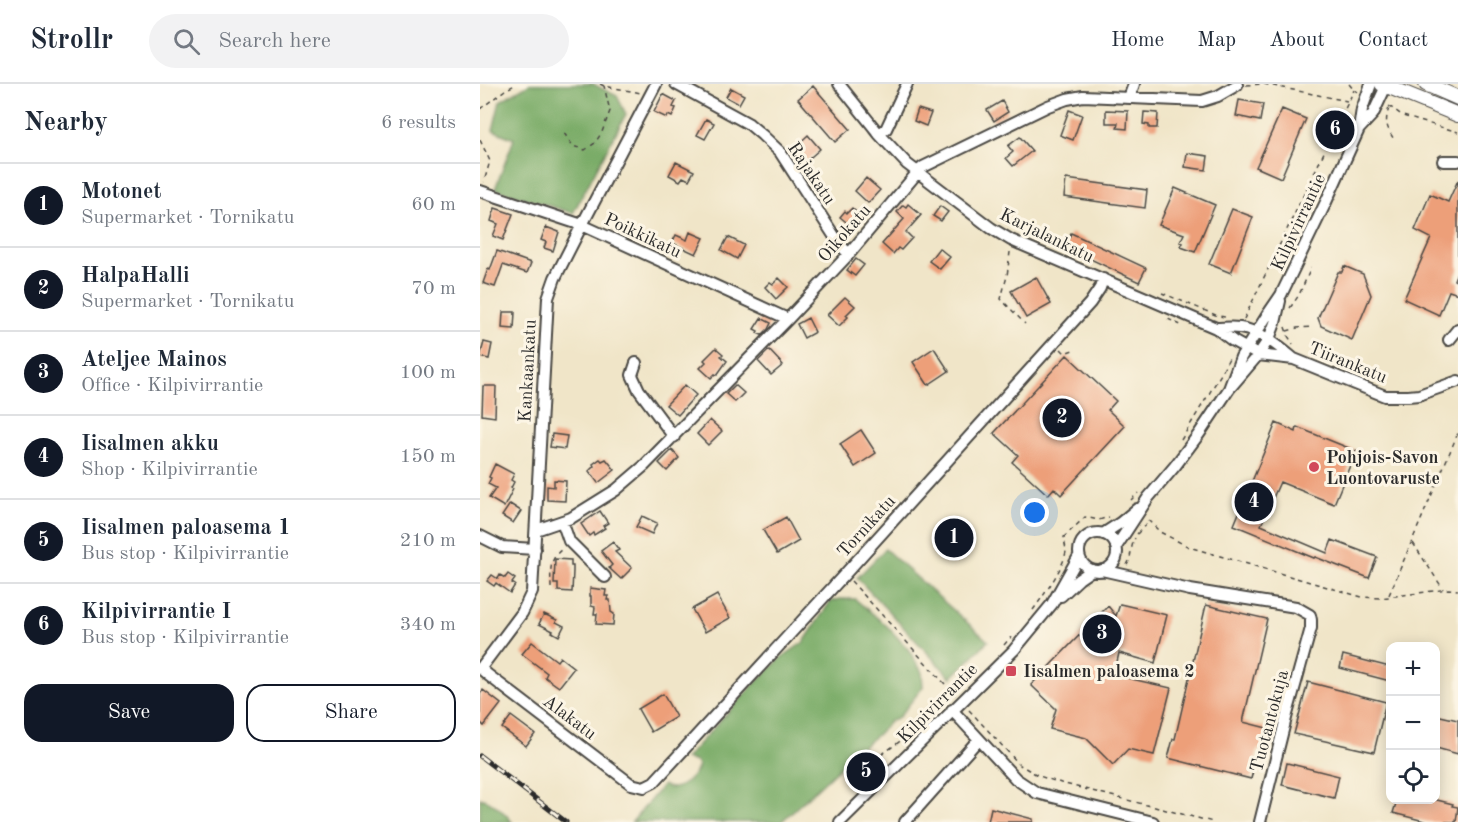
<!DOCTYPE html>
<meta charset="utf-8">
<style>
body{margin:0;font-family:"Old Standard TT",serif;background:#f2f2f3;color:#1f2937}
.controls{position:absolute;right:18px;bottom:18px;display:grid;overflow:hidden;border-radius:12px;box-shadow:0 3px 15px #0003}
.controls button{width:54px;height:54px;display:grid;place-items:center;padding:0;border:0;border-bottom:2px solid #e0e1e3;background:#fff;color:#1f2937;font:30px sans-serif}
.you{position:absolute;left:555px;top:429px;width:21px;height:21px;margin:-15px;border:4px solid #fff;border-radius:50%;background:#1a73e8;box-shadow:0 0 0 9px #1a73e833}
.badge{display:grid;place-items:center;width:39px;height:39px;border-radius:50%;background:#111827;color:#fff;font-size:20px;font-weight:700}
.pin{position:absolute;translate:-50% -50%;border:3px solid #fff;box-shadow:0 2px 6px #0006}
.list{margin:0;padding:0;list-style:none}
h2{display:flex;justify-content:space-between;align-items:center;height:78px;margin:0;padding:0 24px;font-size:26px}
h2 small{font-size:20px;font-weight:400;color:#747a83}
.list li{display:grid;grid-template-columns:39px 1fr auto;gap:18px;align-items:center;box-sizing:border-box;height:84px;padding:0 24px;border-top:2px solid #e0e1e3}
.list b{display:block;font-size:22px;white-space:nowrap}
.list p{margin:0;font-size:20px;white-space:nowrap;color:#747a83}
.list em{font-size:20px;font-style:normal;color:#747a83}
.actions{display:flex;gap:12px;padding:18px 24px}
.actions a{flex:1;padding:14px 0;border:2px solid #111827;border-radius:18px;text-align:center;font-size:21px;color:#111827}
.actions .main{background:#111827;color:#fff}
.icon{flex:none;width:33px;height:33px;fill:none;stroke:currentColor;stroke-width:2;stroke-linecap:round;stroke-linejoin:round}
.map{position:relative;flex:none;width:978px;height:738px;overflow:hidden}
header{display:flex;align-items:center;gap:36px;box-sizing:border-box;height:84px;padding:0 30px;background:#fff;border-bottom:2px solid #e0e1e3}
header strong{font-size:28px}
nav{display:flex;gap:33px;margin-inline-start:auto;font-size:21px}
.search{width:420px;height:54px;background:#f2f2f3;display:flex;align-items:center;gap:15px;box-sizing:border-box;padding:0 21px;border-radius:33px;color:#747a83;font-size:22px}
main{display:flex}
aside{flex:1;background:#fff}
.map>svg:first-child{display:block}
</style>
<header>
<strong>Strollr</strong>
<div class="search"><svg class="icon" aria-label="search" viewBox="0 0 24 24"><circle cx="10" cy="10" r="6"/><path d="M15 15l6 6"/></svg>Search here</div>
<nav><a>Home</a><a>Map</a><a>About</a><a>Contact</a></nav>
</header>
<main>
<aside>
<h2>Nearby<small>6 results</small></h2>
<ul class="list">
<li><span class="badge">1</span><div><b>Motonet</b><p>Supermarket · Tornikatu</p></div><em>60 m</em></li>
<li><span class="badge">2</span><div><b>HalpaHalli</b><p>Supermarket · Tornikatu</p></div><em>70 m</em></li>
<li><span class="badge">3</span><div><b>Ateljee Mainos</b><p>Office · Kilpivirrantie</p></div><em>100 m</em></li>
<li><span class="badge">4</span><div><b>Iisalmen akku</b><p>Shop · Kilpivirrantie</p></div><em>150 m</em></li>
<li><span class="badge">5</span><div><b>Iisalmen paloasema 1</b><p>Bus stop · Kilpivirrantie</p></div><em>210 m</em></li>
<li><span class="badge">6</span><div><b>Kilpivirrantie I</b><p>Bus stop · Kilpivirrantie</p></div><em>340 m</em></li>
</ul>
<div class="actions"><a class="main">Save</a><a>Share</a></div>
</aside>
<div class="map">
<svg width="978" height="738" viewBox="0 0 978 738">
<rect width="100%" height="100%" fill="#fcf5e5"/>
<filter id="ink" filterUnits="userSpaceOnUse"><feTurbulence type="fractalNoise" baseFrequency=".0167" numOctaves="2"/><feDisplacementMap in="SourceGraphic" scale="12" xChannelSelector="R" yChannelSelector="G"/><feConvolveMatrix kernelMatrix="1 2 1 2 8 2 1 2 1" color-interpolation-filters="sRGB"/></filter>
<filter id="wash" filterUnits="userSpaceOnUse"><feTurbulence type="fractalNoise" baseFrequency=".008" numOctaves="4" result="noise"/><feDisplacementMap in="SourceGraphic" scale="24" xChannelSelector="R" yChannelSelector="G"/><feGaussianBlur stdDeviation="1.35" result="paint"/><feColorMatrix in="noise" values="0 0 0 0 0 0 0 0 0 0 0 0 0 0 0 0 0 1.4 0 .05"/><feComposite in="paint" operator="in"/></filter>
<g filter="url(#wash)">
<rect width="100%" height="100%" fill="#f0e5c8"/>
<!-- forest -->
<path fill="#7aac67" stroke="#526c49" stroke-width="1.5" d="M49,0H113L137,12L146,30L93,129L15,105L34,55L13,46L20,17Z
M405,465L508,557L471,594L377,494Z
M360,515H375L407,542L428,565L442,588L443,603L419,633L410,637L398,650L376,668L301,738H152L183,701C187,703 188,704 193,704C204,703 217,690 218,680L214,677L205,675L273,601L302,573L324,558L350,518Z
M0,714C13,717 24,728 32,738H0Z"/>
<g id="blocks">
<!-- building -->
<path fill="#ed9f79" d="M333,2L370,45L355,58L318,15Z
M251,4L264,11L259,20L246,13Z
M183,10L196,17L193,23L196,24L192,33L188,31L187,34L174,28Z
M759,16L783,20L780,37L756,32Z
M522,17L528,28L514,37L507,26Z
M438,25L451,29L446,42L434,37Z
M802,25L826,35L801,94L776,83Z
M589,26L602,31L593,56L580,51Z
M626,26L648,27L647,45L637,44L638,39H626Z
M664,28L678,29L677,44H669V41L663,40Z
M226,35L234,39L225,55L217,51Z
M328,51L340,65L323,80L312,66Z
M540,53L552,67L533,82L526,74L533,68L528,62Z
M707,69L728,72L726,86L705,83Z
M196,78L214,87L209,96L203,93L200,97L189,91Z
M386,94L400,106L388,119L375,107Z
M586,95L667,106L665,124L584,113Z
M978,96V186L974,196L978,198V210L969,207L959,231L924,215L951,154L935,146L950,110L968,118Z
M695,104L735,121L715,168L701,163L703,159L700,158L704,150L679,141Z
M428,120L441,131L426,148L432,154L421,166L418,164L413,170L402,160L424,135L417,128L423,121L426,123Z
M460,122L468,128L461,137L453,132Z
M15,124L33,130L23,156L13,152L18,140L11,137Z
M372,124L380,132L371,142L360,133L365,127L367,129Z
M752,125L773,133L751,189L729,180Z
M66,143L79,148L73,167L64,164L66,158L61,156Z
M210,148L224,154L216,170L192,159L196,151L207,156Z
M591,149L666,184L659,198L585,163Z
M248,153L264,161L257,175L241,166Z
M459,164L470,173L460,185L449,177Z
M17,167L51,179L47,189L23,181L15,203L3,199L8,185L10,186Z
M376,175L384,181L375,192L367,186Z
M864,182L883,190L891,211L872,256L841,242L838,234L858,188H862Z
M556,193L571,220L546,234L531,207Z
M299,194L308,203L296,215L285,203L290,198L293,200Z
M365,213L375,222L366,231L368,233L359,242L347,231Z
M23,228H35L34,245L22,244Z
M281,234L291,239L288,245L282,251L277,249L278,247L274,245Z
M328,234L335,248L324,254L317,240Z
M4,258L12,260L9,275L0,273Z
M236,264L243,270L241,272L247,277L237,291L235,290L231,294L220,284L226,278L224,276Z
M454,264L469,287L448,301L433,278Z
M289,266L303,281L291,291L278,277Z
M587,271L636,317L628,326L645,342L581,411L574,404L568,411L532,378L538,371L514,349Z
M205,301L216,311L198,331L186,321Z
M255,301L264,309L255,318L246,310Z
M3,302H16L15,333L2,331Z
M230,336L242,347L228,361L217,350Z
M796,339L816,348L817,343L876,367L854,420L800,398L781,441L847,469L852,456L897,473L889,494L835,473L834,474L754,441Z
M381,346L396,369L375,383L360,360Z
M72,350L87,352L85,365L70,363Z
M192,366L199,374L187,387L179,379Z
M120,375L122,377L126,375L135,386L118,399L109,387L114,382L113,380Z
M15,380L34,390L31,396L34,398L31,404L33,405L24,423L9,414L16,404L8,400L11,394L9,393Z
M74,396L86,397L85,417L67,416V402L74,403Z
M30,420L41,427L33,439L22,432Z
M120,427L128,439L123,442L125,444L114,451L113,449L109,452L101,440Z
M162,432L177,439L172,450L156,443Z
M306,433L319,457L297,470L283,446Z
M133,458L139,466L135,468L152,484L141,495L129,484L132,481L121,467Z
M75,475L91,476V482H93V487L92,508L78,507V500H74Z
M28,490L35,495L32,499L35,501L30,509L16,499L14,502L7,497L12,491L18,495L20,491L25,494Z
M110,504L126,506L125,512H128L127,516H130L131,528L134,530L133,541L116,540L117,530H114L115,523L111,522V512H110Z
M237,511L250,534L225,548L212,525Z
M640,520L687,531L675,579L639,569L634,591L691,604L674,671L648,665L633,681L606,654L570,645L576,625L551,601L628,522L636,532Z
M726,521L787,535L763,638L791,645L785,667L778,665L771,695L688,674L693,655H695Z
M64,530L77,536L76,538L84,542L79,552L72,548L73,547L59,540Z
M52,558L77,577L80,573L94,584L79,603L65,593L67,589L42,570Z
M863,571L910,583V597L860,584Z
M828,598L906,618L894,668L814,650Z
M3,606L21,620L4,642L0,638V610Z
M183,610L196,633L171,648L158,625Z
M956,631L978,636V670L956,664Z
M31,632L55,650L46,662L22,644Z
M807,679L859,692L854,714L802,701Z
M917,716H957L973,720L972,722L978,723L976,738H948L913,729Z
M511,724L553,735V738H508Z"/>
</g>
</g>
<g filter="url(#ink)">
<use href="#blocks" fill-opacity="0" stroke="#494743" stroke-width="1.5"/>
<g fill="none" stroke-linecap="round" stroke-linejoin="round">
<defs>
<path id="minor" d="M196,0L269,40L282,51L300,68L360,161L369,170
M359,0L399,50L427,80L511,144L531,156L736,244L753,257L778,271L814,275C798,262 781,247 760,244C752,243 743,244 736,244
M649,14L654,0
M879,45L893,30L907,0
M399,50L406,45L427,0
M963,77H978
M0,107L102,141L308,235
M969,256L978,245
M814,275L905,312H928L939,311L978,297
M156,279L152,291L159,306L194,353
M749,305L761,273L788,230L801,211L846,118L879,45L882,25L891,0
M82,437L89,457L125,493
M56,446L91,434L136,406L164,382L308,235L369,170L437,89L443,83L568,22L587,15L603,12L722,17L738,12L757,1
M599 468a19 19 0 1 1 38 0a19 19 0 1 1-38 0Z
M623,450L640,439L657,425
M0,452L22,463L55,465
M636,463L668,414L695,382L719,350L749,305L778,271L789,255L795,239L800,217
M622,486L710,506L816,523L830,531L831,536V544L806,634L780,738
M581,512L599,495L612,486
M0,584L8,591L151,700L164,703L174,698L365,490L610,219L620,204L623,195
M0,585L42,529L52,508L68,214L75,194L102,141L176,0
M472,626L536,695L557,709L673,738
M360,738L534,566L572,520L599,472
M425,738L499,655"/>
<path id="major" d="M902,0L978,31
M946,0L978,14"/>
</defs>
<!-- minor casing -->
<use href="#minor" stroke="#494743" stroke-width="14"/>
<!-- major casing -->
<use href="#major" stroke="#494743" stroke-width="16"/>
<!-- path -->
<path stroke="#494743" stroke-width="1.5" stroke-dasharray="4.5 4.5" stroke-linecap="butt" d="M120,0L124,2L161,9
M869,0L874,6L878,8
M766,1L784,0L867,17
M909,22L923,32L936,36L978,48
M909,24C904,39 907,44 915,57
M0,25L25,6L37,0
M84,49L93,62L105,66L115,59L122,48L130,27L124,2
M0,56L10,77L4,98
M530,168L527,192L521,215L545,240
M682,209L738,232L745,233
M810,224L819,211L831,184
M688,235L703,242
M764,235L874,6
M805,243L808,252L813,260
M807,247L817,244L831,243
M581,265L585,269L593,266
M701,356L741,290L750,272
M651,416L658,409
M668,436L680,448L709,463L882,513L901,514L968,505L978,506
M657,450L668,438
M933,459L963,505
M647,481C652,473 650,463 655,454
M371,497L475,611
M71,504C71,488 68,477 81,466L80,464
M909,511L978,349
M553,526C563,512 584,484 586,467C586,463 584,458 584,453L605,433L619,436L629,433
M524,561L531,553
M489,626L540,681L559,692L581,699L733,738
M376,707L384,690L401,671L437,645L456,627"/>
<!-- minor -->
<use href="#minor" stroke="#fff" stroke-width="10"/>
<!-- major -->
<use href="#major" stroke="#fff" stroke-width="14"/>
<defs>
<path id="rail" d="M0,672L86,738"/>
</defs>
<!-- rail casing -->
<use href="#rail" stroke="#2b2b2b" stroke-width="5"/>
<!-- rail -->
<use href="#rail" stroke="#fcf5e5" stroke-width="3" stroke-dasharray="9" stroke-linecap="butt"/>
</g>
</g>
<!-- markers -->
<g fill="#d1495b" stroke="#fcf5e5" stroke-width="2">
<circle cx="834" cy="383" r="6"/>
<rect x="525" y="581" width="12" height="12" rx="3"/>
</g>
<g text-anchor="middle" stroke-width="6" stroke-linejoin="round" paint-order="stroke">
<!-- street labels -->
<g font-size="18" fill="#2b2b2b" stroke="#fcf5e5">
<text transform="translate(332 89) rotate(56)" y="6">Rajakatu</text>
<text transform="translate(818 138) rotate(-65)" y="6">Kilpivirrantie</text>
<text transform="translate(364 149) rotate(-49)" y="6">Oikokatu</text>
<text transform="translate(163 151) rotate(25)" y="6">Poikkikatu</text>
<text transform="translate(567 151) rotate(26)" y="6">Karjalankatu</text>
<text transform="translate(868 278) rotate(22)" y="6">Tiirankatu</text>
<text transform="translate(47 287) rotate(-87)" y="6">Kankaankatu</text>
<text transform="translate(386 442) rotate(-48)" y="6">Tornikatu</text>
<text transform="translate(457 619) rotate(-45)" y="6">Kilpivirrantie</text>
<text transform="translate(90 633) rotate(37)" y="6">Alakatu</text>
<text transform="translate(789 637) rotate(-75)" y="6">Tuotantokuja</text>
</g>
<!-- poi labels -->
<g font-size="18" font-weight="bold" fill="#2b2b2b" stroke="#fcf5e5" text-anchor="start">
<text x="846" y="379">Pohjois-Savon<tspan x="846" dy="21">Luontovaruste</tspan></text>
<text x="543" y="593">Iisalmen paloasema 2</text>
</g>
</g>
</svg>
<div class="controls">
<button>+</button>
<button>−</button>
<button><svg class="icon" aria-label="locate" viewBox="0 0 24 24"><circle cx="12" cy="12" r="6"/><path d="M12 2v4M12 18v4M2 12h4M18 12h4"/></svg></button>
</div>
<div class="you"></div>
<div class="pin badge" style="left:474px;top:454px">1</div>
<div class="pin badge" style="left:582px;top:334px">2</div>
<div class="pin badge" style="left:622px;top:550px">3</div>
<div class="pin badge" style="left:774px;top:418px">4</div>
<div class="pin badge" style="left:386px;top:688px">5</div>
<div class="pin badge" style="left:855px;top:46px">6</div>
</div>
</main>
